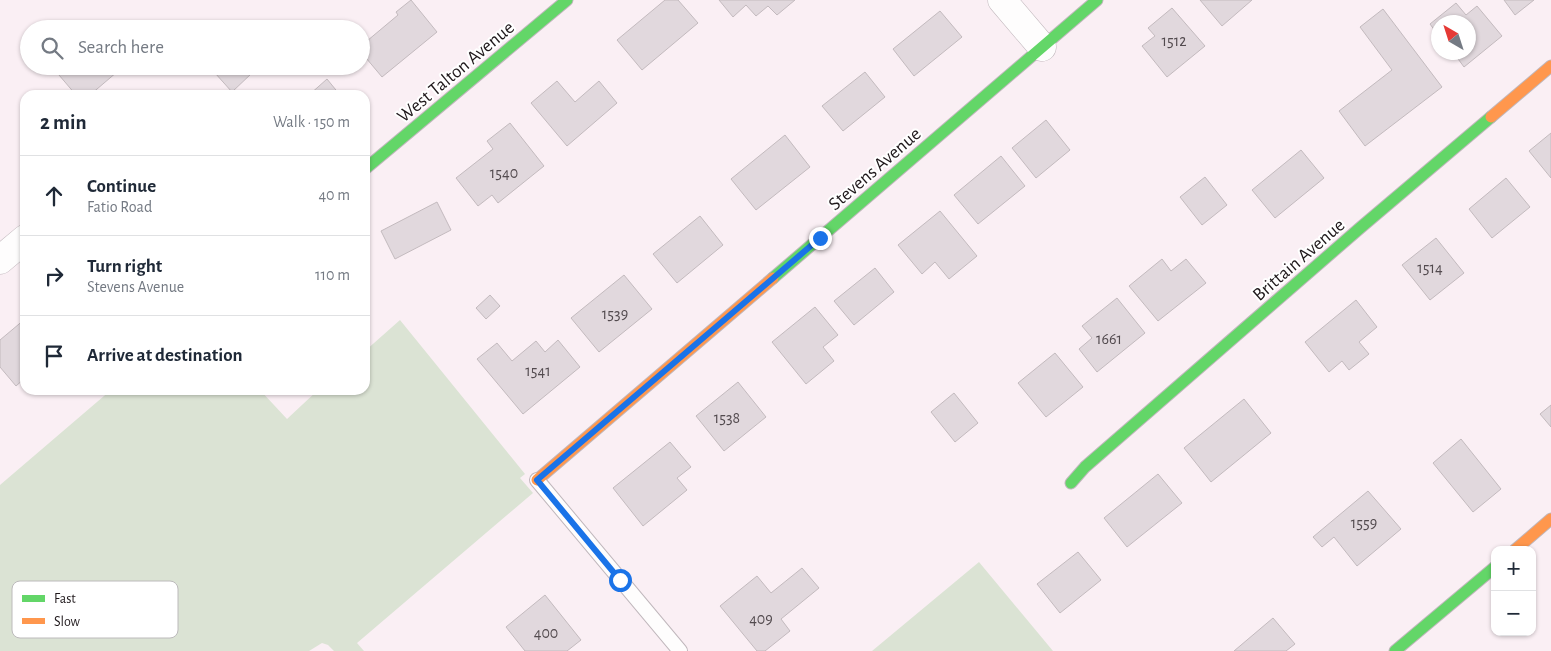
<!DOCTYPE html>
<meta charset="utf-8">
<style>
body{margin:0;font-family:"Alegreya Sans",sans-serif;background:#f2f2f3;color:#1f2937}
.controls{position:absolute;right:15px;bottom:15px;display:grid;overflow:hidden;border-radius:10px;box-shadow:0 1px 4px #0004}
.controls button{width:45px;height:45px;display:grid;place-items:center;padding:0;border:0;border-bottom:1px solid #e0e1e3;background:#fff;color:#1f2937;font:25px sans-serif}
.compass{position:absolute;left:1431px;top:15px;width:45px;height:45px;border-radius:50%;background:#fff;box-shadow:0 1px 4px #0004;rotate:321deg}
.stop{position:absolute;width:15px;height:15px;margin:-11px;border:4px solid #1a73e8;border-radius:50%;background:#fff}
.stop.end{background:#1a73e8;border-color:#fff;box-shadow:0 1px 5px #0008}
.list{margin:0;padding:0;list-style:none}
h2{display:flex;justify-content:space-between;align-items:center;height:65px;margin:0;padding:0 20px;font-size:21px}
h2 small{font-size:16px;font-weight:400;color:#747a83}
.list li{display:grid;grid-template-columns:32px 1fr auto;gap:15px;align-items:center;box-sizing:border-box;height:80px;padding:0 20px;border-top:1px solid #e0e1e3}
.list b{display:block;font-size:19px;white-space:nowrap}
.list p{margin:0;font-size:16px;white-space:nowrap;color:#747a83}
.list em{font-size:16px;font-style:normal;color:#747a83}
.icon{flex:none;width:28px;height:28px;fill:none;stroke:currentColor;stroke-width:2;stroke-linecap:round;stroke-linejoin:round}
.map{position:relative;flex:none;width:1551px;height:651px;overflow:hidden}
.search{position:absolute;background:#fff;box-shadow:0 1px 4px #0004;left:20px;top:20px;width:350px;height:55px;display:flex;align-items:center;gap:12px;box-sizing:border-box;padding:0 18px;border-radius:28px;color:#747a83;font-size:19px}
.panel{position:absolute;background:#fff;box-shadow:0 1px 4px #0004;left:20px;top:90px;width:350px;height:305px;border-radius:15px}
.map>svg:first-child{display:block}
</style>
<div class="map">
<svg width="1551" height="651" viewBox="0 0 1551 651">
<rect width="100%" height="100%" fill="#faeff4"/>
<!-- green -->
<path fill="#dbe3d4" d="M400,320L525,474L520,478L533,493L357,643L364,651H334L328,645L322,643L309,651H0V485L111,390H260L287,419L318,390H365V351Z
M979,562L1053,651H872Z"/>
<!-- building -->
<path fill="#e1d8dd" stroke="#c3babe" d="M411,0L437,32L382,77L361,52V46L398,15L396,12Z
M665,0H678L698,23L642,70L617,40Z
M719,0H795L777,15L768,6L756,16L746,5L733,17Z
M1200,0H1252L1222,26Z
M1504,0H1534L1515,15Z
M1456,3L1466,15L1477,6L1502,36L1464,67L1453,52H1468V22H1438V35L1430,24Z
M1172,8L1205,46L1167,77L1142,46L1155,36L1148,28Z
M1383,9L1442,87L1365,146L1339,111L1392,70L1360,27Z
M940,11L962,37L914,76L893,49Z
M55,66H124L90,95H76L53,68Z
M223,66H247L252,73L232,92L215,73Z
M865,72L885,97L843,131L822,106Z
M327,79L340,95H309Z
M557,81L575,102L599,81L617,103L567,146L531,103Z
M1046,120L1070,150L1036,178L1012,148Z
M510,123L544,166L498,203L492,195L478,206L456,178L493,149L487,141Z
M1551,133V178L1529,151Z
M785,135L810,167L756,210L731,179Z
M1301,150L1324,178L1275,218L1252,190Z
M1001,156L1025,186L978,224L954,195Z
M1205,177L1227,205L1202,225L1180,197Z
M1506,178L1530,207L1492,238L1469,209Z
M437,202L451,230L395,259L381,231Z
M940,211L977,256L949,279L935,262L922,274L898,245Z
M700,216L723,245L677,283L653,254Z
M1436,238L1464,273L1430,300L1402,265Z
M1162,259L1171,271L1186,259L1206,283L1158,321L1129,286Z
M875,268L894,292L854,325L834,301Z
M624,275L652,309L599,352L571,318Z
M490,295L500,306L486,319L476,308Z
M1117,298L1145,333L1097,372L1079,349L1092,338L1082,326Z
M1356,300L1377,327L1359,342L1369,354L1349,370L1342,361L1329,372L1305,342Z
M815,307L838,335L823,347L834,361L806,384L772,342Z
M25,319V378L16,386L0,367V340Z
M558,340L580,367L523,414L477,359L497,343L512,361L536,341L545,352Z
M1055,353L1083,387L1046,417L1018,383Z
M738,382L766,417L724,451L696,416Z
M954,393L978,423L955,442L931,412Z
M1244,399L1271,433L1211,482L1184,448Z
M1551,405V427L1540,414Z
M1461,439L1501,489L1473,512L1433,463Z
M670,442L691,467L677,478L687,490L643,526L613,488Z
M1158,474L1182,503L1127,547L1104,518Z
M1368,491L1401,529L1357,566L1334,537L1322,547L1313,537Z
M1078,552L1101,580L1060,613L1037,584Z
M802,568L819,588L781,619L790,631L765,651H757L720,606L757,576L771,593Z
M545,595L581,640L567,651H525L506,627Z
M1273,618L1295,644L1286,651H1234Z"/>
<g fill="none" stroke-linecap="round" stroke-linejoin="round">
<defs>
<path id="lane" d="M537,480L680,651"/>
<path id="street" d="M1002,0L1042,47
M0,260L25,239"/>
<path id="fast" d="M365,169L567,0
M773,278L1097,0
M1071,483L1085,467L1360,228L1491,117
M1395,651L1495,567"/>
<path id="slow" d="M1491,117L1551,66
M537,480L773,278
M1515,550L1551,519"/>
</defs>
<!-- lane casing -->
<use href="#lane" stroke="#c0b7bc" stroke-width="16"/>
<!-- street casing -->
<use href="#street" stroke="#c0b7bc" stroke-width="29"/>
<!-- fast casing -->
<use href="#fast" stroke="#c0b7bc" stroke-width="13"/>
<!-- slow casing -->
<use href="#slow" stroke="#c0b7bc" stroke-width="13"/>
<!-- lane -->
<use href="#lane" stroke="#fefdfd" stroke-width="14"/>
<!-- street -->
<use href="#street" stroke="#fefdfd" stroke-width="28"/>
<!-- fast -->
<use href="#fast" stroke="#63d668" stroke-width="11"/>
<!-- slow -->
<use href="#slow" stroke="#ff974d" stroke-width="11"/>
</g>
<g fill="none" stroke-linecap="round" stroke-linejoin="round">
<!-- route -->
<path stroke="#1a73e8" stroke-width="6" d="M620,580L537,480L820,238"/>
</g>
<g text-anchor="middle" stroke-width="4" stroke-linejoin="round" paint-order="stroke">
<!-- number labels -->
<g font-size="16" fill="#524a4e">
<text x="1174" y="46">1512</text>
<text x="504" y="178">1540</text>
<text x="1430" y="273">1514</text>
<text x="615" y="319">1539</text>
<text x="1109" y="344">1661</text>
<text x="538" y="376">1541</text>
<text x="727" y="423">1538</text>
<text x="1364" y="528">1559</text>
<text x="761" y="624">409</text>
<text x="546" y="638">400</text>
</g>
<!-- street labels -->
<g font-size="19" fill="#1f181b" stroke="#fff">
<text transform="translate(455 71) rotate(-40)" y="7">West Talton Avenue</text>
<text transform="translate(874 168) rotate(-41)" y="7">Stevens Avenue</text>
<text transform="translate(1298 259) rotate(-41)" y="7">Brittain Avenue</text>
</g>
</g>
<!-- legend -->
<rect x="12" y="581" width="166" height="57" rx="8" fill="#fff" stroke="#bcbabb" stroke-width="1"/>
<rect x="22" y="595" width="23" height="7" fill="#63d668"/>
<rect x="22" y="618" width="23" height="6" fill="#ff974d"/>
<g font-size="14" fill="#1f181b">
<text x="54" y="603">Fast</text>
<text x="54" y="626">Slow</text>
</g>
</svg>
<div class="controls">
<button>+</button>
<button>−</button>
</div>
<svg class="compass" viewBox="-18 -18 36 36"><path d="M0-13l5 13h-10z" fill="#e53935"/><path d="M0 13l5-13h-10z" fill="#747a83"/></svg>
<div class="stop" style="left:620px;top:580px"></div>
<div class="stop end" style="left:820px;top:238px"></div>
<div class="search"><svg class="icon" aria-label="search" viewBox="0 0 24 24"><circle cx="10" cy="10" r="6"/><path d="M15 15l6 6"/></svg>Search here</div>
<section class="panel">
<h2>2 min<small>Walk · 150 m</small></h2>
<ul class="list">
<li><svg class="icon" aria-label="ahead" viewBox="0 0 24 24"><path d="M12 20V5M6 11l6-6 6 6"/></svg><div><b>Continue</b><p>Fatio Road</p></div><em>40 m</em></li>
<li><svg class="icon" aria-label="right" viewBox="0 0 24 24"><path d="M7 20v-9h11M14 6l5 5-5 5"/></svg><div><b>Turn right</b><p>Stevens Avenue</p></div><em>110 m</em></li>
<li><svg class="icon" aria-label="arrive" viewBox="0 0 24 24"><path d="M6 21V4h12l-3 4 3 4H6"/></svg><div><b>Arrive at destination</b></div></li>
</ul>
</section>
</div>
